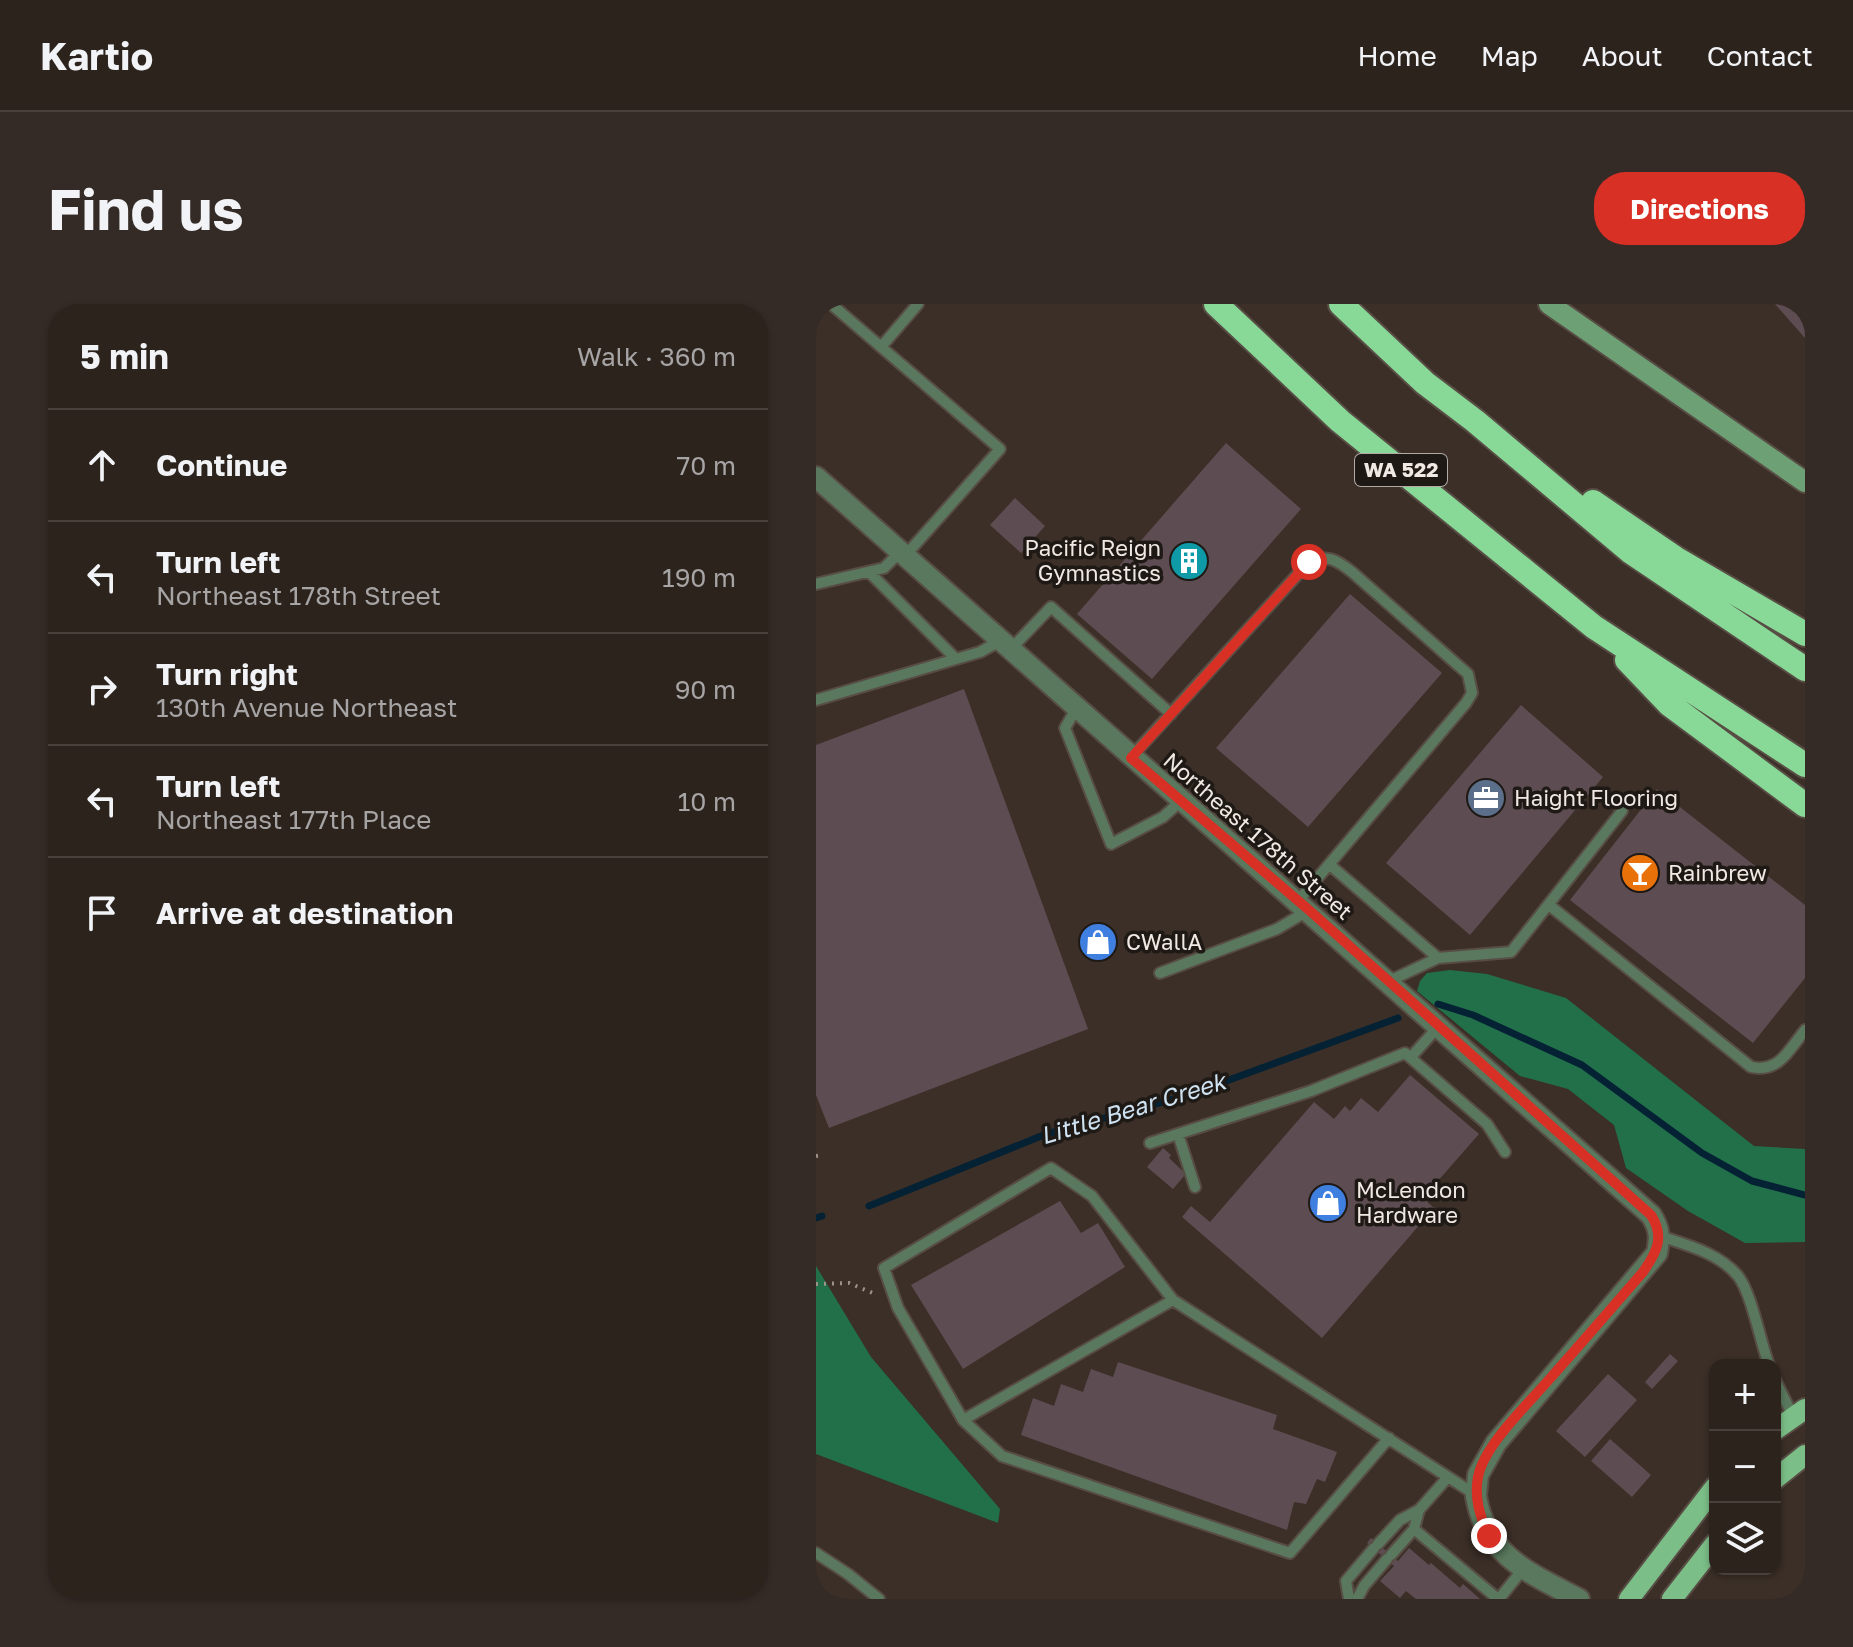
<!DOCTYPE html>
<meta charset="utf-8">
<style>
body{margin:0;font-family:"Golos Text",sans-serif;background:#342b26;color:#f1f3f6}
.controls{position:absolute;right:24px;bottom:24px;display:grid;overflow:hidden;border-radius:16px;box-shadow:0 2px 6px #0004}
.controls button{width:72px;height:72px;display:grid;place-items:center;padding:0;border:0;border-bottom:2px solid #48403b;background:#2c231d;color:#f1f3f6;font:40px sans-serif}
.stop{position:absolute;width:24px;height:24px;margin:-18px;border:6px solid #d93025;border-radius:50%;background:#fff}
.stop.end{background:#d93025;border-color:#fff;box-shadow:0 2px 8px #0008}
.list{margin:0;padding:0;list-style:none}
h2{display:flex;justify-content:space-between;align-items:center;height:104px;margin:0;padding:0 32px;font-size:34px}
h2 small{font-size:26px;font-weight:400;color:#a6a4a4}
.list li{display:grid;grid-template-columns:52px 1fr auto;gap:24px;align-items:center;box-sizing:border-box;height:112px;padding:0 32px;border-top:2px solid #48403b}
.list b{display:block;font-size:30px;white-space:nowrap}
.list p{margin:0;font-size:26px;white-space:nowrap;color:#a6a4a4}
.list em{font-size:26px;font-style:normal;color:#a6a4a4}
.icon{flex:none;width:44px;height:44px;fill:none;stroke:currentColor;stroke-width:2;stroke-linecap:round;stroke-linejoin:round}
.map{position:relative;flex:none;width:989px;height:1295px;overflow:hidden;border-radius:32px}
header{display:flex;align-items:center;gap:48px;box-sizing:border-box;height:112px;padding:0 40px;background:#2c231d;border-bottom:2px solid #48403b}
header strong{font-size:38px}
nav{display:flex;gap:44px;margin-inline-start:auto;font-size:28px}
.intro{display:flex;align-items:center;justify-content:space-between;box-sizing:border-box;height:192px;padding:0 48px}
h1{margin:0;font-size:56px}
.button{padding:20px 36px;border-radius:32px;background:#d93025;color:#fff;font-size:28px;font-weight:700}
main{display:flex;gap:48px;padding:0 48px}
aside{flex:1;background:#2c231d;border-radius:32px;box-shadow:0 2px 6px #0004}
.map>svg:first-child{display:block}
</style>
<header>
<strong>Kartio</strong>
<nav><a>Home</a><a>Map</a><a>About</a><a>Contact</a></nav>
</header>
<div class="intro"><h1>Find us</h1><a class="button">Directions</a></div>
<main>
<aside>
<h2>5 min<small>Walk · 360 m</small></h2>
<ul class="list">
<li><svg class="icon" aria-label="ahead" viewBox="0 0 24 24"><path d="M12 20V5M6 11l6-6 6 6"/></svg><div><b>Continue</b></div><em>70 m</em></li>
<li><svg class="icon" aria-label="left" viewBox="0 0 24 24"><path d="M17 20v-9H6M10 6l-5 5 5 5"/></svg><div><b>Turn left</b><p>Northeast 178th Street</p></div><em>190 m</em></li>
<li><svg class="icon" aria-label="right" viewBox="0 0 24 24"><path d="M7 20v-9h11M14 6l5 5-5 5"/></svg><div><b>Turn right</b><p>130th Avenue Northeast</p></div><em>90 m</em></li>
<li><svg class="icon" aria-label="left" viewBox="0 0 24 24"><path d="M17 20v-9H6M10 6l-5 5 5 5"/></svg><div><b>Turn left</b><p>Northeast 177th Place</p></div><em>10 m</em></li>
<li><svg class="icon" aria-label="arrive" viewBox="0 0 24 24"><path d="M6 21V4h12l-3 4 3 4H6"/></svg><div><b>Arrive at destination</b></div></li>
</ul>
</aside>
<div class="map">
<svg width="989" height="1295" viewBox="0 0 989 1295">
<rect width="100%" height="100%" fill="#3b2f27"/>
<!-- forest -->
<path fill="#227049" d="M634,666L671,670L750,694L938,842L989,845V938L929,939L872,907L810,864L798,821L752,785L704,772L601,687L604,677L611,669Z
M0,962L55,1053L184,1205L182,1219L0,1150Z"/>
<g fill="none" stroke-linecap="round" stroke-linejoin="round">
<!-- stream -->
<path stroke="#052235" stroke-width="7" d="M622,700L657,711L766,761L886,849L936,877L989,891
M53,902L230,830L372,791L582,714
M0,914L6,912"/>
</g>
<!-- building -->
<path fill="#5d4d52" d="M959,0H989V34Z
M410,139L485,205L336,375L261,310Z
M199,194L229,222L205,249L174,221Z
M534,290L626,369L492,523L400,444Z
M148,385L272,725L13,824L0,791V441Z
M705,401L787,473L654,631L570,559Z
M841,485L989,601V674L937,739L754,596Z
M594,771L663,830L607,894L618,904L506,1034L366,913L375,902L394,918L498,798L518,815L529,802L534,807L545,794L562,808Z
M347,844L355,851L353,854L370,870L357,885L331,863Z
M244,897L265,929L282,919L309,963L147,1065L95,981Z
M854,1050L862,1057L836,1085L829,1078Z
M302,1058L461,1111L457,1125L521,1148L509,1178L501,1175L490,1200L478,1198L471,1226L205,1131L217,1094L238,1102L245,1080L267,1088L275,1065L297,1073Z
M792,1070L821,1096L769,1153L740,1127Z
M794,1135L835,1171L816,1193L775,1157Z
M555,1234L582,1257L593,1244L613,1261L615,1259L644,1284L647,1280L664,1295H600L590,1287L584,1294L564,1277L578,1262L551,1239Z"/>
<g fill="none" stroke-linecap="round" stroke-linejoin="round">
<defs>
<path id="service" d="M15,0L184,145L89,252
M65,43L102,0
M53,268L140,355
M0,280L68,264L84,248
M194,346L235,303L355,410
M0,396L164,348L184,337
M260,405L249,424L295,540L347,513L365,497
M316,452L493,258C511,250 521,256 536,268L652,370L656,389L650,399L482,597
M514,561L622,654
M733,601L935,763C963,769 973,746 989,726
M344,669L461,625L493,606
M571,678L622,654L695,648L806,507
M595,753L622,723
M362,830L379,883
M334,839L495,787L589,749L671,820L689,848
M844,932C871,941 903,949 922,972C936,990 944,1037 953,1061
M357,996L276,892L235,864L68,964L82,1004L147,1116L186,1152L474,1249L573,1134
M959,1076L977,1112
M147,1116L357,996L660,1191
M598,1225L682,1295
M562,1240L584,1216L603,1206L632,1173
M0,1249L32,1270L63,1295
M575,1251L598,1225L603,1206
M533,1295L530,1277L558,1244
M541,1295L548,1282L571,1255
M683,1295L708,1264"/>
<path id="minor" d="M0,173L835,911C844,925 844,933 841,949L680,1139L662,1171L660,1192"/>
<path id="tertiary" d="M660,1192C670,1252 713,1269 763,1295"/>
<path id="secondary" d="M733,0L989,178"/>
<path id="primary" d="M959,1126L989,1105
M959,1175L989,1151
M813,1295L899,1183
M856,1295L899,1240"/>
<path id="motorway" d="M400,0L524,117L778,323L989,461
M525,0L609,79L659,117L815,248L989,365
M777,198L859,254L989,330
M811,356L853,400L989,501"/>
</defs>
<!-- service casing -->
<use href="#service" stroke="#584d45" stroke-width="14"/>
<!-- minor casing -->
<use href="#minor" stroke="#584d45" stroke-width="24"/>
<!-- tertiary casing -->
<use href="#tertiary" stroke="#584d45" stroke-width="24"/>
<!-- secondary casing -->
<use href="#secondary" stroke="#584d45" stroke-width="24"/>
<!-- primary casing -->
<use href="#primary" stroke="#584d45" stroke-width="24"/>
<!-- motorway casing -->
<use href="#motorway" stroke="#584d45" stroke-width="28"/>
<!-- path -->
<path stroke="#9d938c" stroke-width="4" stroke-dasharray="2 6" stroke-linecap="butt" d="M0,852L6,851
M0,980L33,979L59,990"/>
<!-- service -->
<use href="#service" stroke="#59785d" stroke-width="10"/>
<!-- minor -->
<use href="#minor" stroke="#59785d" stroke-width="20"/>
<!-- tertiary -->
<use href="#tertiary" stroke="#59785d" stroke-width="20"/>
<!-- secondary -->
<use href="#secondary" stroke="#6da075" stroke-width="20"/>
<!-- primary -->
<use href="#primary" stroke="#7bbe87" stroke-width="20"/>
<!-- motorway -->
<use href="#motorway" stroke="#88d997" stroke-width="24"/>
</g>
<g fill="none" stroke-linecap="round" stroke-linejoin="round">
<!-- route -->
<path stroke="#d93025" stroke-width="10" d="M493,258L315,454L493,606L835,911C849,933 841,948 827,968C795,1005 763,1042 730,1079C709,1103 668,1142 662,1173C658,1194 664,1213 673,1232"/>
</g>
<!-- icons -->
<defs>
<symbol id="building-disc" viewBox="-11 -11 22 22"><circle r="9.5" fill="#0f9aa8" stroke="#1e1915"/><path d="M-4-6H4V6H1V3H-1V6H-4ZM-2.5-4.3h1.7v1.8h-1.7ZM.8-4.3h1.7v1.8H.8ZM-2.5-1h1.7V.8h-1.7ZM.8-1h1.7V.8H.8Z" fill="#fff"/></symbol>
<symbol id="office-disc" viewBox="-11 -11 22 22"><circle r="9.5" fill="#5c6f8a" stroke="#1e1915"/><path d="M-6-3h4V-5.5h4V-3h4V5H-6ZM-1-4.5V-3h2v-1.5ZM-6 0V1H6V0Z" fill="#fff"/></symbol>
<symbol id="bar-disc" viewBox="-11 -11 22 22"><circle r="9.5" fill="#e8710a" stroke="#1e1915"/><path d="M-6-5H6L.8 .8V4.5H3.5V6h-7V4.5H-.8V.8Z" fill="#fff"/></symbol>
<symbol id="shop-disc" viewBox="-11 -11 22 22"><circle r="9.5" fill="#3f7fe0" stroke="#1e1915"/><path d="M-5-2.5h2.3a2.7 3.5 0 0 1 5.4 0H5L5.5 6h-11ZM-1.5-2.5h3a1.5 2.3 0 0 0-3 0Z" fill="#fff"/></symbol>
</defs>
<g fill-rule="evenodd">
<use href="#building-disc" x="351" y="235" width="44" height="44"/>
<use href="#office-disc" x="648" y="472" width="44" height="44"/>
<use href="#bar-disc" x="802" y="547" width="44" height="44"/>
<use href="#shop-disc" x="260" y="616" width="44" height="44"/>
<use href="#shop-disc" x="490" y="877" width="44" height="44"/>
</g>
<g text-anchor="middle" stroke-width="7" stroke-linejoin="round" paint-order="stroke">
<!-- shield labels -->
<rect fill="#1e1915" stroke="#b1aaa5" stroke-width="2" x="539" y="150" width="92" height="32" rx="6"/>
<g font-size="20" font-weight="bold" fill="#f0e8e3">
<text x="585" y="173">WA 522</text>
</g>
<!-- poi labels -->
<g font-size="22" fill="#f0e8e3" stroke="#1e1915" text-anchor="start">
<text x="345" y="252" text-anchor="end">Pacific Reign<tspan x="345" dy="25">Gymnastics</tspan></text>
<text x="698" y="502">Haight Flooring</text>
<text x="852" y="577">Rainbrew</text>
<text x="310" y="646">CWallA</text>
<text x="540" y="894">McLendon<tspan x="540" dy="25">Hardware</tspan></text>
</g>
<!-- street labels -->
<g font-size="22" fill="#f0e8e3" stroke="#1e1915">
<text transform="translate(442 532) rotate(41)" y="8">Northeast 178th Street</text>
</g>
<!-- water labels -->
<g font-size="24" font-style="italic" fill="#cee2f2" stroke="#1e1915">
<text transform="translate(317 805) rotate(-17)" y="8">Little Bear Creek</text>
</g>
</g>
</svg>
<div class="controls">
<button>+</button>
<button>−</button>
<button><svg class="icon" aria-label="layers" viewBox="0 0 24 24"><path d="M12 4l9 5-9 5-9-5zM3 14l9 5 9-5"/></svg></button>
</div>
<div class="stop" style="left:493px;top:258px"></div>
<div class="stop end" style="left:673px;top:1232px"></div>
</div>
</main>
